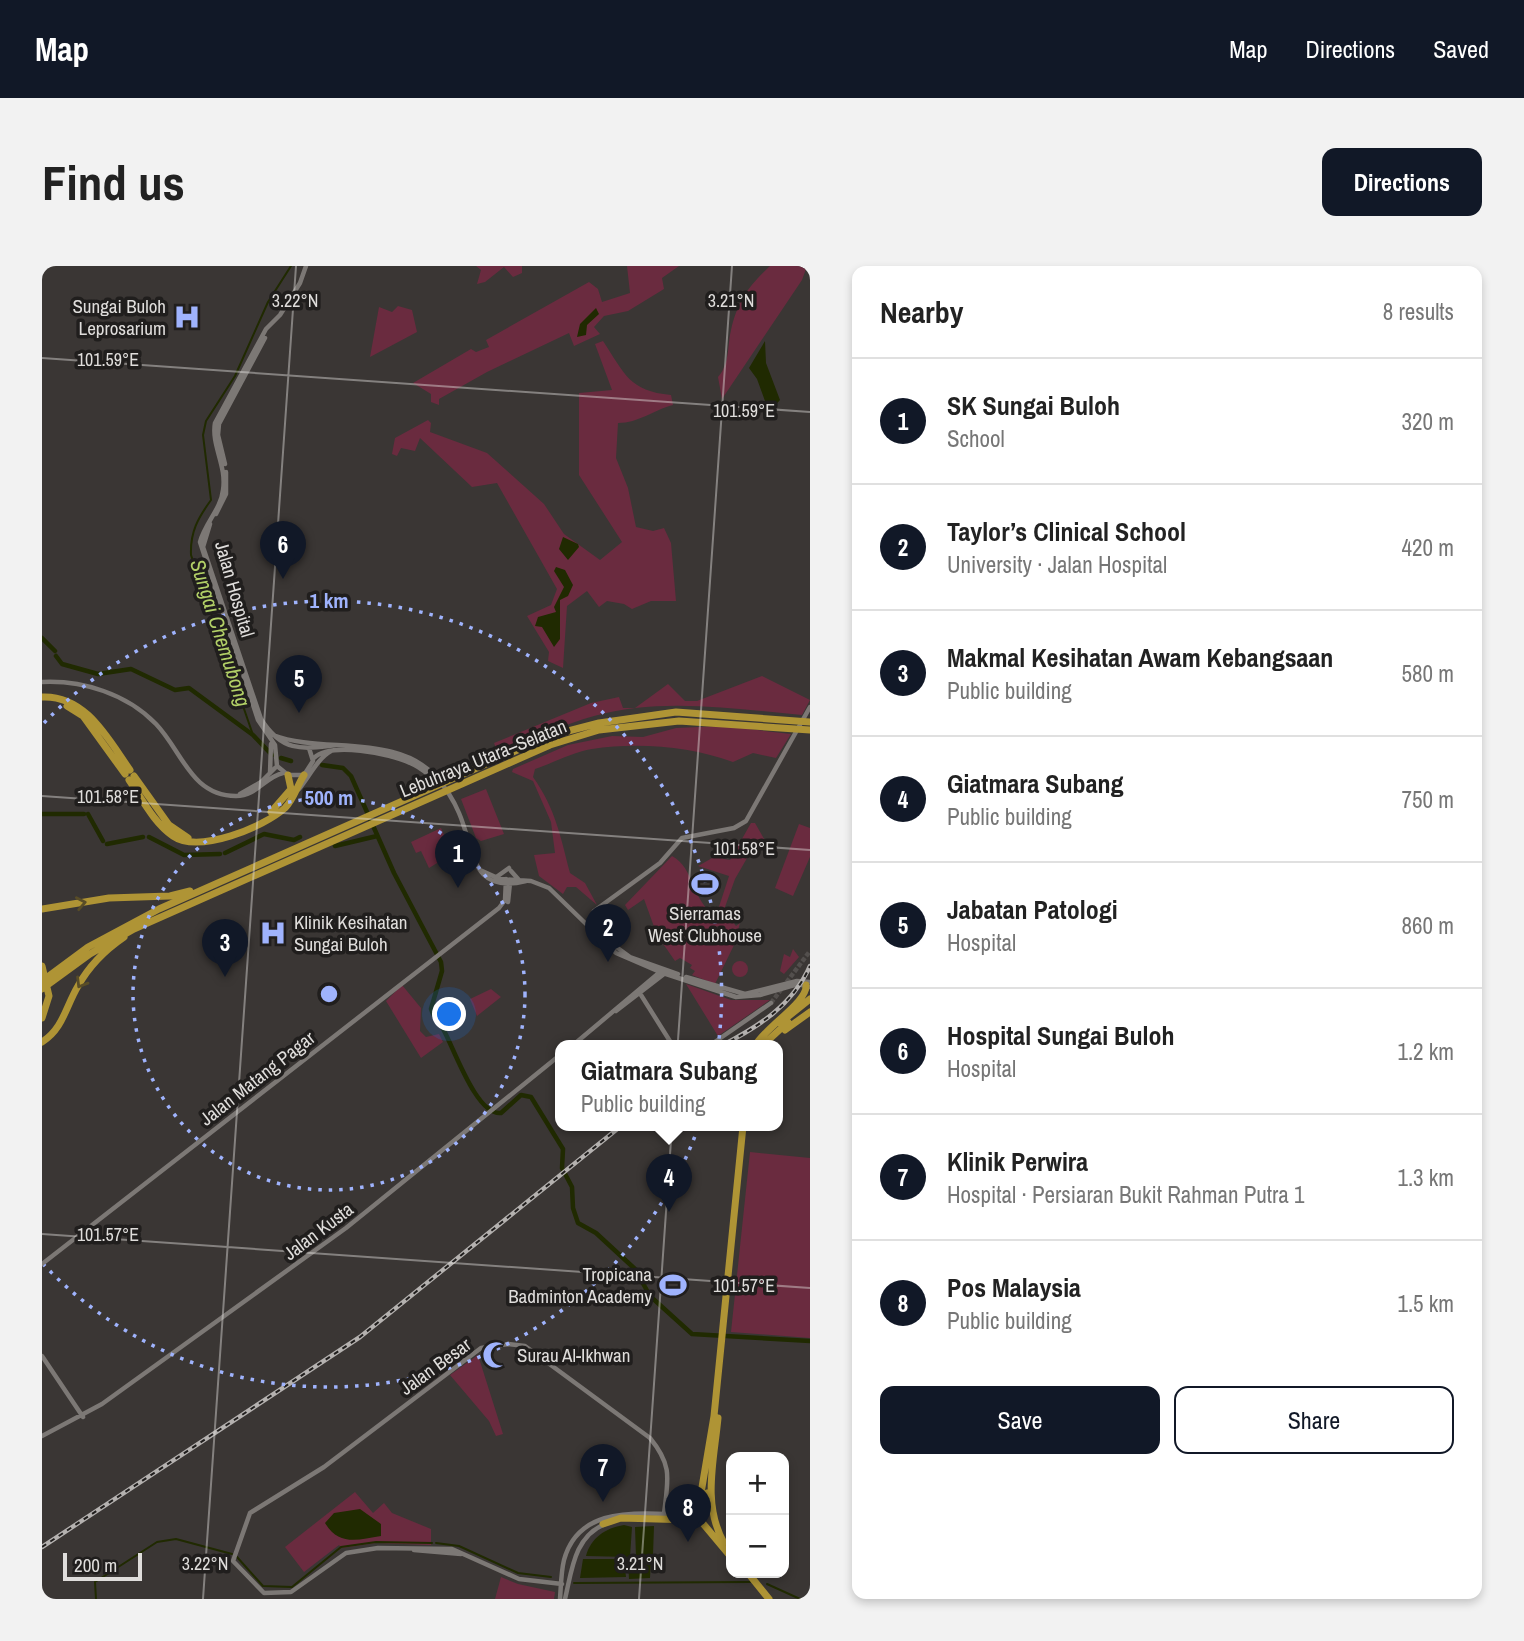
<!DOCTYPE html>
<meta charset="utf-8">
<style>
body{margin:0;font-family:"Archivo Narrow",sans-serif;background:#f2f2f2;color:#222}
.controls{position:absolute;right:21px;bottom:21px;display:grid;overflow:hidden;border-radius:14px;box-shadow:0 4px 10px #0003}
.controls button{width:63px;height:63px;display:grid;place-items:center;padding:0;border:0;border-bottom:2px solid #e0e0e0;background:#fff;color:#222;font:35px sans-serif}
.scale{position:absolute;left:21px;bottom:18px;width:79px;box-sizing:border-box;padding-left:7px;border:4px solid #dfdddb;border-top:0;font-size:19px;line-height:24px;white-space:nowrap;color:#dfdddb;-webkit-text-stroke:5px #201e1d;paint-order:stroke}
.you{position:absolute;left:408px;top:749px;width:24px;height:24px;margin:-18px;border:5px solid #fff;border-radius:50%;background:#1a73e8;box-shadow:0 0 0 10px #1a73e833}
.badge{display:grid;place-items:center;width:46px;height:46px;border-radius:50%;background:#111827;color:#fff;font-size:23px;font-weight:700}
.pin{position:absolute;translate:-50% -58px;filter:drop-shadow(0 2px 4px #0008)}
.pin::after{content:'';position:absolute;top:37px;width:24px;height:21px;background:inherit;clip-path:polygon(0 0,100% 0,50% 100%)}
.popup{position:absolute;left:513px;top:774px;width:228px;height:91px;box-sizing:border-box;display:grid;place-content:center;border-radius:14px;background:#fff;filter:drop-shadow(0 2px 5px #0005);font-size:23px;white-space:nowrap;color:#767676}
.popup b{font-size:26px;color:#222}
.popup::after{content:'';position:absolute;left:50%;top:100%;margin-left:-14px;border:14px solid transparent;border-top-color:#fff}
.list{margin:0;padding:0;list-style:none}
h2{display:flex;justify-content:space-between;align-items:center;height:91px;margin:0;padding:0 28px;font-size:30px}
h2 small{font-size:23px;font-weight:400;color:#767676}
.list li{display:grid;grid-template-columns:46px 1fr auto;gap:21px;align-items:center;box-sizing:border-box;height:126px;padding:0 28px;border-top:2px solid #e0e0e0}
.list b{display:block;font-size:26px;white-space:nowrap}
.list p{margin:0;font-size:23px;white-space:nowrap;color:#767676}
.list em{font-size:23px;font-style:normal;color:#767676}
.actions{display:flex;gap:14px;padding:21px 28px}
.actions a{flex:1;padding:16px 0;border:2px solid #111827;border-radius:14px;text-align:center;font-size:24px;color:#111827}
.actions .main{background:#111827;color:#fff}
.map{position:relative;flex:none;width:768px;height:1333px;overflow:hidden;border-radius:14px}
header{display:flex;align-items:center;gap:42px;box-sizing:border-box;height:98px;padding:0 35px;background:#111827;color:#fff}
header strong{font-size:33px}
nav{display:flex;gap:38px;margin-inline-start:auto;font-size:24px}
.intro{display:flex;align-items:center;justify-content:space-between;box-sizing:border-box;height:168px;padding:0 42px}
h1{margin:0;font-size:49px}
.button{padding:18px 32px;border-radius:14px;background:#111827;color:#fff;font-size:24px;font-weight:700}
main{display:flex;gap:42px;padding:0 42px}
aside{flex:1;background:#fff;border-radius:14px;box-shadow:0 4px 10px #0003}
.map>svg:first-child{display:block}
</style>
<header>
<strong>Map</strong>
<nav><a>Map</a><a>Directions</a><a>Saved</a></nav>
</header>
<div class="intro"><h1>Find us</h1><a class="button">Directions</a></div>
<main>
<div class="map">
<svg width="768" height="1333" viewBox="0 0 768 1333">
<rect width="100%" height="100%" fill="#3a3634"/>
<!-- green -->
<path fill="#6a2b3f" d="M434,0H480V7L471,11L462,1L443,16L435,18L439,4Z
M585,0H637L620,12L622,23L586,45L562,50L552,61L558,68L532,80L527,67L445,106L397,133V139L389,136V128L371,117L429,83L434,86L447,81L444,74L547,16L556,23L560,36L588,27Z
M728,0H765L760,14L680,133L676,111C688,98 685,81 689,64C696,34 706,21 728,0Z
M356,40L370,44L375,66L328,91L337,41L350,46Z
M561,75C583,108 587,125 629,129L631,139C611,144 597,157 576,157L574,192L586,222L594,261L611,265L622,262L629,277L634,335H609L590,343L582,338L565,335L557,341L545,325L525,340L521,402L506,395L507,386L485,350L509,339L515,323L455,217L430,221L378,172L373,185L359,182L355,190L350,188L353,172L386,154L389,157L388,166L445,187L502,238L522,268L558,294L580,276L537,209V127L570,124L553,78Z
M720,410L768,434L760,449C692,443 619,431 552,450C519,459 488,475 456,487L452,477L549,437L577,431L581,442H593L626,418L643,435H655Z
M680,460L749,468L734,492L711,487L691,496C648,480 595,476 550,483C531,486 511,497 493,503L491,511C514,544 518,569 528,607L543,617L555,639L534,621H525L521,628L497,610L492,589L513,587L509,556L491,515L470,506L471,503L526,479L570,470L601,471L634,462Z
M444,523L462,568L439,575L434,572L419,533Z
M709,557H713L725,578L716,573L693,613L678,655H690L694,660L698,657L695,668L676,664V660L670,663L673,671L692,679L673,718L650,709L653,705L648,702L650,699L638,692L633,695L615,669L602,633L586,644L583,639L630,590C653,602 649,635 674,650L687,610L656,600L672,591L688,594Z
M757,558L768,562V591L751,630L733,622Z
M399,562L410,588L387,602L379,585L374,587L369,576Z
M751,683L757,691L742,708L738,705L742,688L748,691Z
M690 703a8 8 0 1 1 16 0a8 8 0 1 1-16 0Z
M644,718L689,734H728L676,770Z
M360,719L379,742L378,765L384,771L397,768L401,776L379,792L344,735Z
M449,723L459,731L435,750L428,733Z
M708,886L768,892V1072L689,1066Z
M436,1089L461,1168L454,1170L447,1155L408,1109Z
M313,1226L331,1247L342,1237L350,1247L389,1263V1279L334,1277L300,1282L297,1279L262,1306L243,1281Z
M459,1311L476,1318L513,1326L512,1333H453Z"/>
<!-- water -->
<path fill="#202a01" d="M554,42L557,48L545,59L544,69L535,71L538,58Z
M723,75L724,97L738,134L727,146L715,113L707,102Z
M521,271L536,278L537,281L526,294L517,283Z
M514,301L523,304L531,319L526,330L518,334V373L512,381L500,361L493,360L496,351L514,346L512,341L522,321L512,305Z
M318,1243L339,1258V1270C315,1274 297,1280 283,1257L292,1247Z
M582,1259L590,1261L588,1291L544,1290C549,1272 563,1262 582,1259Z
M612,1260L611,1289L594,1291L593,1261Z
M541,1293H582L584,1311L538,1312Z
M609,1293L608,1312L587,1313L586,1295Z"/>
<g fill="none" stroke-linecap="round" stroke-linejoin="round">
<!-- stream -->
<path stroke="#202a01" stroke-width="2" d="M211,469L149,289C148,266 156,252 169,234L161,169L164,155L193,110L226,36L249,0
M394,1277L417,1280L476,1307L509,1311
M195,1291L221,1320L250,1321L299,1281L334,1276L390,1277
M532,1317L708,1316
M725,1318L758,1333
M54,1333L53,1316L115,1276L134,1273L190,1288"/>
<!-- river -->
<path stroke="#202a01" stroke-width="4.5" d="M0,372L13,385
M14,390L20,398L56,408L89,403L133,424L147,422L211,469L230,489
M239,492L249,495
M280,499L301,502L309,510L352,607L399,696L400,705L389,743C391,751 396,754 400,761C411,779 434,850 459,847L479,829L489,831L521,883L520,902L530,921L531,942L536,957L554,967L593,1003L608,1030L650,1068L768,1075
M0,548H42
M46,548L61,575
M107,571L142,589L178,588
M65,578L101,571
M293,580L335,570
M183,587L222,568L252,574L258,571"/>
<!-- secondary-tunnel -->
<path stroke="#534f4d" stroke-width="4.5" stroke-dasharray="4.5 2" stroke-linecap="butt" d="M729,737L768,685"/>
<!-- secondary -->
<path stroke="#7c7875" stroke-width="4.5" d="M264,0L258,17L238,49L224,63L173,157C169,179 185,200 181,224C179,243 163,257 158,276L216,454L233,479L235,500L246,509H262L271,495L267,482
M183,198L176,169L177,158L223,72
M174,248L184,228V206
M168,258L161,281L219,453C239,485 258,484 294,479
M0,416C41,414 85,428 114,458C140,485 149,530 194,530C215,530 223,511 241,507
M231,469C280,488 355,467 394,511C403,521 412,535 417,547C433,584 428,629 484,615
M272,492C288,476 348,487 368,497C379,501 387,510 396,516
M228,507L229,478
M257,523C267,511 276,492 289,485
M198,528L219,516L235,500
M438,604L458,613L489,615L507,622L574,687L618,706L694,731L718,729L756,718L768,721
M469,605L477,614
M453,612L467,602
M466,636L468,617
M552,645L618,597L640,572L692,562L704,555L768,441
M551,664L588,691L636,708
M644,711L703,728L755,715L768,716
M599,729L631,780
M574,745L622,708
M530,780L618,706
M667,780L729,737
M0,998L457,642L463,634L464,613
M0,1090L41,1151
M0,1170L60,1138L304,962L518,789
M638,1257H652L653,1253
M372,1284L419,1288
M520,1318L477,1313L410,1283L336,1282L304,1287L249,1326L222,1327L191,1295L208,1247L282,1201L439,1082L466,1078L483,1080L608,1172C631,1200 626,1213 622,1248
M518,1333C519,1320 519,1306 522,1294C535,1246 583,1246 624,1248
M523,1333C530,1304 532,1271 563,1258"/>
<!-- highway -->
<path stroke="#af9435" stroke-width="7" d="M0,431C44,429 66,473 88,504
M25,440L41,450L83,508
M92,510L127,559L146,572
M87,514C100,533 112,557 131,570C157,588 222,561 243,542C252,533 255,520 262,509
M229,546L249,523L246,509
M0,643L67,632L128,630L148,625
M0,700L7,730L0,752
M0,715L46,681L117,643L507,470L557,457L634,446L768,456
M0,723L48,688L92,663L508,479L557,464L637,455L768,464
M738,757L768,733
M743,764L768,746
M0,776C21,763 24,740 36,720C47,700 63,684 82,671
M713,780C723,761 766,736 764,719
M720,780L746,756
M676,1152C672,1195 660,1238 682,1277
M628,1249L650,1246L655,1239
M561,1258L579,1252L650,1254L661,1245L665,1227
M689,1291L658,1254L656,1245L672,1150L701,860
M706,1307L727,1333"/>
<defs>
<path id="rail" d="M679,780C716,761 751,739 768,700
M0,1281L318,1071L579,860"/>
</defs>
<!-- rail casing -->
<use href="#rail" stroke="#b4b1af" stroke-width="4.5"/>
<!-- rail -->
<use href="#rail" stroke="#201e1d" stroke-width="2" stroke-dasharray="5" stroke-linecap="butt"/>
</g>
<!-- one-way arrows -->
<defs><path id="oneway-chevron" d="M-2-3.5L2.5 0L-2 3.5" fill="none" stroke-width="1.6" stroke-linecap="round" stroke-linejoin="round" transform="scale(1.75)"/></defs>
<g stroke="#594d27">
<use href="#oneway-chevron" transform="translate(39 637) rotate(-11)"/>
<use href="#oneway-chevron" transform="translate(39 717) rotate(121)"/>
</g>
<!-- ticks -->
<path fill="none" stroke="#dfdddb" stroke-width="2" stroke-opacity="0.45" d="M0,92L768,146M0,530L768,584M0,968L768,1022M161,1333L254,0M597,1333L690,0"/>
<!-- distance rings -->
<g fill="none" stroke="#9fb3fd" stroke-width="3.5" stroke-dasharray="3.5 7">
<circle cx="287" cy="728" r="196"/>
<path d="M2 457A393 393 0 1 1 2 999"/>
</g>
<!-- icons -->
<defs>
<symbol id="hospital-bare" viewBox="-9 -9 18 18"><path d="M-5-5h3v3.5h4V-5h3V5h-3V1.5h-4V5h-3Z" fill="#9fb3fd" stroke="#201e1d" stroke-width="2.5" paint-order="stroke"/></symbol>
<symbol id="stadium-bare" viewBox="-9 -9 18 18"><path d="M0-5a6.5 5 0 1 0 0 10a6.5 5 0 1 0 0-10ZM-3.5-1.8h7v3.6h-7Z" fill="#9fb3fd" stroke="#201e1d" stroke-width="2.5" paint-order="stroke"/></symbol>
<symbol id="mosque-bare" viewBox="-9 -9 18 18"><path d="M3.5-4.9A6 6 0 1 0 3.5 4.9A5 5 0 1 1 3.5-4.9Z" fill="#9fb3fd" stroke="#201e1d" stroke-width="2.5" paint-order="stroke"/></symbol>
</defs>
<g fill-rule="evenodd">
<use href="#hospital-bare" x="126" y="32" width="38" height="38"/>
<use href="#stadium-bare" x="644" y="599" width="38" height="38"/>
<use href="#hospital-bare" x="212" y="648" width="38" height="38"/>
<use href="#stadium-bare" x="612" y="1000" width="38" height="38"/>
<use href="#mosque-bare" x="435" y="1070" width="38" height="38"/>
</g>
<g text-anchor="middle" stroke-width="7" stroke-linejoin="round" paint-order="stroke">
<!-- poi labels -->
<g font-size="19" fill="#dfdddb" stroke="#201e1d" text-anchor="end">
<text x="124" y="47">Sungai Buloh<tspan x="124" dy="22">Leprosarium</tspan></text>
<text x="663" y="654" text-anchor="middle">Sierramas<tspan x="663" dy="22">West Clubhouse</tspan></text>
<text x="252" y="663" text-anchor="start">Klinik Kesihatan<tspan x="252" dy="22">Sungai Buloh</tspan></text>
<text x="610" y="1015">Tropicana<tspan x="610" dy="22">Badminton Academy</tspan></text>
<text x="475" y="1096" text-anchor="start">Surau Al-Ikhwan</text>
</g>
<!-- street labels -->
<g font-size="19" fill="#dfdddb" stroke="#201e1d">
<text transform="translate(193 323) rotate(74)" y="7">Jalan Hospital</text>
<text transform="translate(441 492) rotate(-22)" y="7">Lebuhraya Utara–Selatan</text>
<text transform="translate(215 812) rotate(-38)" y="7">Jalan Matang Pagar</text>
<text transform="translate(276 965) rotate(-37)" y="7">Jalan Kusta</text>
<text transform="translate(393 1100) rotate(-36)" y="7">Jalan Besar</text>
</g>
<!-- water labels -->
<g font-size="21" font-style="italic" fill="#b2d067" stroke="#201e1d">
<text transform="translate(178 367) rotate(72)" y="7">Sungai Chemubong</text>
</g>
</g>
<g font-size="18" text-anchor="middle" fill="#dfdddb" stroke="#201e1d" stroke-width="7" stroke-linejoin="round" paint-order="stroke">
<text x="253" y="41">3.22°N</text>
<text x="689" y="41">3.21°N</text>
<text x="66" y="100">101.59°E</text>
<text x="702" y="151">101.59°E</text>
<text x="66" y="537">101.58°E</text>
<text x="702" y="589">101.58°E</text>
<text x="66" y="975">101.57°E</text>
<text x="702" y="1026">101.57°E</text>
<text x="163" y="1304">3.22°N</text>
<text x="598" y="1304">3.21°N</text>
</g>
<circle cx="287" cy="728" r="10" fill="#9fb3fd" stroke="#201e1d" stroke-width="3.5"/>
<g font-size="21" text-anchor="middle" font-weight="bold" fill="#9fb3fd" stroke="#201e1d" stroke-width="7" stroke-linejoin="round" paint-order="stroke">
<text x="287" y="342">1 km</text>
<text x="287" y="539">500 m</text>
</g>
</svg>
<div class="controls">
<button>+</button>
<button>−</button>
</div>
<div class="scale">200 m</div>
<div class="you"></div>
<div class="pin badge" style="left:416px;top:622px">1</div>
<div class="pin badge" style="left:566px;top:696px">2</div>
<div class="pin badge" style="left:183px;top:711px">3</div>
<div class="pin badge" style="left:627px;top:946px">4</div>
<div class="popup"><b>Giatmara Subang</b>Public building</div>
<div class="pin badge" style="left:257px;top:447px">5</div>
<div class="pin badge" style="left:241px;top:313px">6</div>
<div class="pin badge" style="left:561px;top:1236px">7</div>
<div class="pin badge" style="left:646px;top:1276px">8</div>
</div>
<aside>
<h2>Nearby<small>8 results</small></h2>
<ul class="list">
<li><span class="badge">1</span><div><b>SK Sungai Buloh</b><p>School</p></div><em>320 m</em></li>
<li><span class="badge">2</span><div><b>Taylor’s Clinical School</b><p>University · Jalan Hospital</p></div><em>420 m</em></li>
<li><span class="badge">3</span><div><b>Makmal Kesihatan Awam Kebangsaan</b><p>Public building</p></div><em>580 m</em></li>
<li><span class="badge">4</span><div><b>Giatmara Subang</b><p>Public building</p></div><em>750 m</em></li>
<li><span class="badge">5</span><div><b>Jabatan Patologi</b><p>Hospital</p></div><em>860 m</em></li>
<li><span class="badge">6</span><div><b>Hospital Sungai Buloh</b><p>Hospital</p></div><em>1.2 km</em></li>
<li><span class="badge">7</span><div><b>Klinik Perwira</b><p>Hospital · Persiaran Bukit Rahman Putra 1</p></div><em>1.3 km</em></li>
<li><span class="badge">8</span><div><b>Pos Malaysia</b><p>Public building</p></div><em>1.5 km</em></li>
</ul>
<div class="actions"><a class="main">Save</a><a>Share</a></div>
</aside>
</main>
